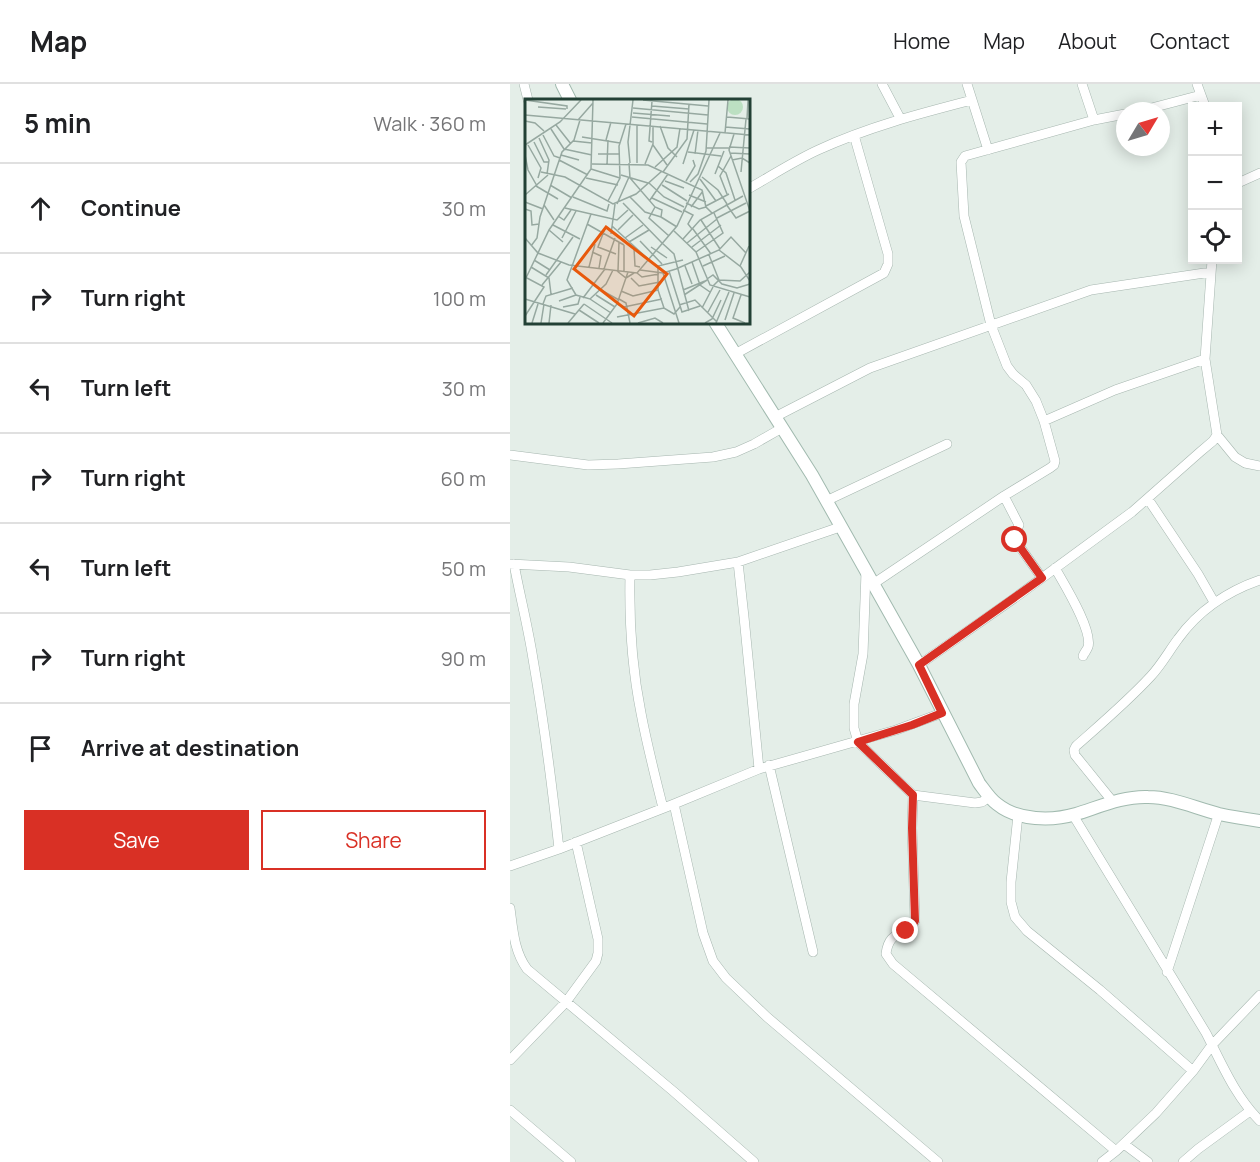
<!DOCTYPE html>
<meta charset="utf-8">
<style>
body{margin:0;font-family:Manrope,sans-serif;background:#f2f2f2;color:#202124}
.controls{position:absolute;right:18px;top:18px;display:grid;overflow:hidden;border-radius:0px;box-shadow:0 3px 15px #0003}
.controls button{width:54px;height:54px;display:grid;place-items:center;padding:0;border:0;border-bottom:2px solid #e0e0e0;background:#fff;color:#202124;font:30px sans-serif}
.compass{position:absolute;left:606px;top:18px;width:54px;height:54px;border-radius:50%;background:#fff;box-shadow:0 3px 15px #0003;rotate:52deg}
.stop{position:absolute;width:18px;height:18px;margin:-14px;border:4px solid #d93025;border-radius:50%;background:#fff}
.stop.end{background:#d93025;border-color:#fff;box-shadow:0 2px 6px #0008}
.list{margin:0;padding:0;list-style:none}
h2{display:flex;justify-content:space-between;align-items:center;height:78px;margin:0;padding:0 24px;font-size:26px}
h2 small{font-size:20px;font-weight:400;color:#757577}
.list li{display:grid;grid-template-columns:39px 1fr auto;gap:18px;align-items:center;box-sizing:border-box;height:90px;padding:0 24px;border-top:2px solid #e0e0e0}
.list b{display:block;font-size:22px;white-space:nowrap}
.list em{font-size:20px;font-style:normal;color:#757577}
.actions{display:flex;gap:12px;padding:18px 24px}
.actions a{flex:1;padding:14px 0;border:2px solid #d93025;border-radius:0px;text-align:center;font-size:21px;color:#d93025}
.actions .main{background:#d93025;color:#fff}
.icon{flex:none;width:33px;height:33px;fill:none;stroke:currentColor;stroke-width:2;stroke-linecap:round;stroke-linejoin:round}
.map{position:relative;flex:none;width:750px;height:1078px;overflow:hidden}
header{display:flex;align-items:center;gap:36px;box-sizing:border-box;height:84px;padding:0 30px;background:#fff;border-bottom:2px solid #e0e0e0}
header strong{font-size:28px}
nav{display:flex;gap:33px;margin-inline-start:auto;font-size:21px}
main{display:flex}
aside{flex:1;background:#fff}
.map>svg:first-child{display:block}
</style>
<header>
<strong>Map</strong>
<nav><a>Home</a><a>Map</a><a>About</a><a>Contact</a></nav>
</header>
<main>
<aside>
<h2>5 min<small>Walk · 360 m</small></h2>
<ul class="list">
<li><svg class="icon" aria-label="ahead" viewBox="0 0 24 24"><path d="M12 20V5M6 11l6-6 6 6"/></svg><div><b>Continue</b></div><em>30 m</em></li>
<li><svg class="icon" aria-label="right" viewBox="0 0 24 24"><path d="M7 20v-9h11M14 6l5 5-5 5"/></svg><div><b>Turn right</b></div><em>100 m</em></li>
<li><svg class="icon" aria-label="left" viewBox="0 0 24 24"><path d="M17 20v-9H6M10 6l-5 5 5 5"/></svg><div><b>Turn left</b></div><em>30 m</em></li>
<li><svg class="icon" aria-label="right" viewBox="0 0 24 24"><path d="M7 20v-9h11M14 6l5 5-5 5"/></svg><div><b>Turn right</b></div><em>60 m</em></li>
<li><svg class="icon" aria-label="left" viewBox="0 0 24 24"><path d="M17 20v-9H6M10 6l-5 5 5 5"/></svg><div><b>Turn left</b></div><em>50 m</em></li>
<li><svg class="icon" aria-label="right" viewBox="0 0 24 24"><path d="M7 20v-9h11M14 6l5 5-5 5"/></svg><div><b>Turn right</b></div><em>90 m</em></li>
<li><svg class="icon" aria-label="arrive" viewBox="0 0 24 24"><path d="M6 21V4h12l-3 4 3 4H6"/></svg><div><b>Arrive at destination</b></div></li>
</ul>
<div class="actions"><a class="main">Save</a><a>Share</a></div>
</aside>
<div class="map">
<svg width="750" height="1078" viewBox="0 0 750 1078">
<rect width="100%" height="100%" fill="#e4eee8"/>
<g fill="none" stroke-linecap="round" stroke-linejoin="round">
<defs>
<path id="street" d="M14,0L18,16
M372,0L390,34
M457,0L478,66
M572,0L584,36
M687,0L695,22
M630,27L691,11
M728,99L750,89
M238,105C261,92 284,77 308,66C358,43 408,30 462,16
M702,176L695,275L707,351L725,373L735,379L750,382
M225,270L374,189L378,180V170L344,51
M265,333L360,284L581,206L701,188
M534,337L605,306L695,275
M0,371L78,381L108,380L203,373L226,368L244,360L272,344
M494,412L509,441L504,451L505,456L532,494
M638,415L688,490L704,518
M316,417L437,360
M228,478L234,533L249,685
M0,480L59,483L120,491H140L168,488L228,478L330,443
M4,480C10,512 18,543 23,575C34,638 42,701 49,765
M545,484C554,500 583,546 578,563C578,564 573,571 573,572
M356,488L353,570L344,620V644L348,658L403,711L465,719L472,718L479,713
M120,491C119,537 122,584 131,629C137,661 145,692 153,724
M363,500L494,412L540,384L544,381L545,377L534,337L526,317L516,301L503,290L497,282L481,241L454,132L451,78L455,72L584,36L615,30
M409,581L506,513L622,428L690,368L703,357L707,351
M259,681L303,868
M403,711L402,744L405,837C396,854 379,844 376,870L383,880L606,1067
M603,718L565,671L564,666L566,662C592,639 618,617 641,592C652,580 659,567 668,555C688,527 718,507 750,496
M164,720L193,849L203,877L216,894L257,933L428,1078
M508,731L501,798V818L505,833L517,847L590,906L683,987
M563,731L696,949C712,980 725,1012 750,1037
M0,782L49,765L164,720L249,685L386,646L432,629
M0,824C3,846 4,867 17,885L163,1007L244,1078
M657,888L709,729
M0,976L56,918L86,877L88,869V855L66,758
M0,1026L61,1078
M614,1060L638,1078
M592,1078L606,1067L646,1029L683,987L702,961L750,911
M673,1078L688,1065L740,1027"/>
<path id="secondary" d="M52,0L60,16
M205,238L302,391L409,581L469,699C475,707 480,715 487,720C508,737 542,737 566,730C589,723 613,712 638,713C662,713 685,724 709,730C723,733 736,735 750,737"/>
</defs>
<!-- street casing -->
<use href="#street" stroke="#a6b6af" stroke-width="10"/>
<!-- secondary casing -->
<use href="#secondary" stroke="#a1baaf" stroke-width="14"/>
<!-- street -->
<use href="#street" stroke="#fff" stroke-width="9"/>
<!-- secondary -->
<use href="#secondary" stroke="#fff" stroke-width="12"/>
</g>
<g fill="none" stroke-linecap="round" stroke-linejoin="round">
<!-- route -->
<path stroke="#d93025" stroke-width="8" d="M396,847L402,842L405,837L402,744L403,711L348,658L402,641L432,629L409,581L532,494L505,456"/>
</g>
<!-- overview -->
<g transform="translate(15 15)">
<rect width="225" height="225" fill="#e4eee8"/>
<path d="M202 8a8 8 0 1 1 16 0a8 8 0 1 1-16 0Z" fill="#bce0c2"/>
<path fill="none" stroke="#96a8a0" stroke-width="1.5" d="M0,1L42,7V10M118,1L183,7M127,2L124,42L127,43M127,7L164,10M13,8L41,10M108,9L183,16M108,14L145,17M0,16L225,36M107,18L182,25M202,18L225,20M222,20L223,1M53,21L68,4M0,22L10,24L19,32M31,26L46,45M135,27L143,49L152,58M200,28L225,30M26,30L39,50M200,34L203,1M18,36L29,57L35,59M57,38L95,44M14,39L24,61L22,75M81,41L86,23M48,42L67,44M9,43L19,63H24M0,46L35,23L56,1M3,46L16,69L13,79M128,46L142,66M204,48L225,49M181,49H204M39,50L67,56M163,53L196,57M205,54L225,55M73,55H94M170,55L173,31M0,56L3,71L12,87M36,56L54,61M34,61L63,76M207,61L217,59L225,64M104,64L105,79L130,108L137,111L136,118L152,128M105,64L103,43L108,1M112,64V26M67,65L123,66L177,91L181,108L187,114M120,65L128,45V27M158,65L169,31M82,66L83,41M193,67L201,74L210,101M130,68L152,48L155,29M66,70L95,79M16,73L40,78L88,105L111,95L137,72M138,73L162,40L164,5M216,73L221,20M190,75L199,52M96,76L123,84M177,78L193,91L202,105M61,79L93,86M175,80L191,102M140,82L159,89M161,82L170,67L168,61M165,83L173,75L181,52L184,1M124,84L139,98L159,108M25,86L47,99M137,86L162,102M11,87L33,100M202,95L195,77L206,57M0,96L23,76M164,96L181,103M48,98L82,112L84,105M105,98L120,113L136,118M127,99L157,113M125,101L143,75M83,102L95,79L94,47L101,25M0,103L18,110M98,104L137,144M161,104L174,110L181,108M92,105L104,78M201,105L211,119L225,112L204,51L209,35M19,106L29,121M181,107L204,95M130,108L124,119L144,137M166,108L178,92M40,109L92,121L103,111M0,110L6,112L7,126L14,125M158,111L168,116L163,125L167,130M66,115L42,181L51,196L65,200L81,185L88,171M33,117L39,121L46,111M192,119L221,104M176,121L195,150M62,125L99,146M28,126L55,140M87,127L123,160M168,130L186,155M24,131L38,143M93,131L108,116M79,132L73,148L91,155M149,132L171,153L185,186L225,198M86,135L90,105M0,139L13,154L44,166L112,174L152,127L195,34M37,139L51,112M100,139L118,126M158,140L175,121L218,97M115,142L137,165M104,143L124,131M137,144L149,155L164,212M162,144L192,120M6,147L12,139L15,118L37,53L49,41L55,21M126,148L142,159M167,148L196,126M109,149L110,167L115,168M194,151L216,168L225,182M67,153L76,157L74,169M171,153L198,134L189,114M184,156L194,181M9,161L25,171M167,163L175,186L185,193M160,167L167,185M178,167L200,157M215,167L224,147M6,168L24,179L26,195M64,168L70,145M79,170L90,139M115,171L138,174L151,170L194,151L206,138L221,154M92,172L101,179L109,174M93,172L94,143M144,172L157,213L175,207M99,173V146M112,174L117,178L134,175M138,174L154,224M21,176L48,138M106,179L114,187L135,183M182,180L188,176L197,185L212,189L225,185M0,181L24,131L66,70L68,1M17,186L36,163M188,187L194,181L215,182L225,173M76,191L94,201M158,191L180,182M96,192L108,197L133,191M71,196L90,208M159,196L182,181M216,196L208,219L220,224M58,199L80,170M0,200L50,215M65,200L86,214M94,200L101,204L105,224M34,202L51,196M18,205L21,197L48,189M59,205L87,224M92,205L99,208L137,200M154,206L170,201L192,223M38,208L53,205L55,198M139,209L133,191V167L158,161M177,209L188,188M54,211L74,224M183,213L195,191M0,217L19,188L2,179M92,218L139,209L149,215L155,208M200,221L209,194M7,224L13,205M16,224L19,205M24,224L26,206M43,224L59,205M78,224L92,205L103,173M113,224L130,219L138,224M180,224L187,220L196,201M191,224L204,193"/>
<path fill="#e8590c" fill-opacity="0.15" stroke="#e8590c" stroke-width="3" d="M81,128L142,175L109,217L49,170Z"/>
<rect width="225" height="225" fill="none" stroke="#224035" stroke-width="3"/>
</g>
</svg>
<div class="controls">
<button>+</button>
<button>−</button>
<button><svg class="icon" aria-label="locate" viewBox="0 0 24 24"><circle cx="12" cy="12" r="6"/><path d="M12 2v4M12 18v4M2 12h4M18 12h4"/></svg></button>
</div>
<svg class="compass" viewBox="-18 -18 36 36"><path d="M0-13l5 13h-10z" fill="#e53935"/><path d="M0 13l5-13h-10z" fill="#757577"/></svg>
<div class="stop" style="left:505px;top:456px"></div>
<div class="stop end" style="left:396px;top:847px"></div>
</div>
</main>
